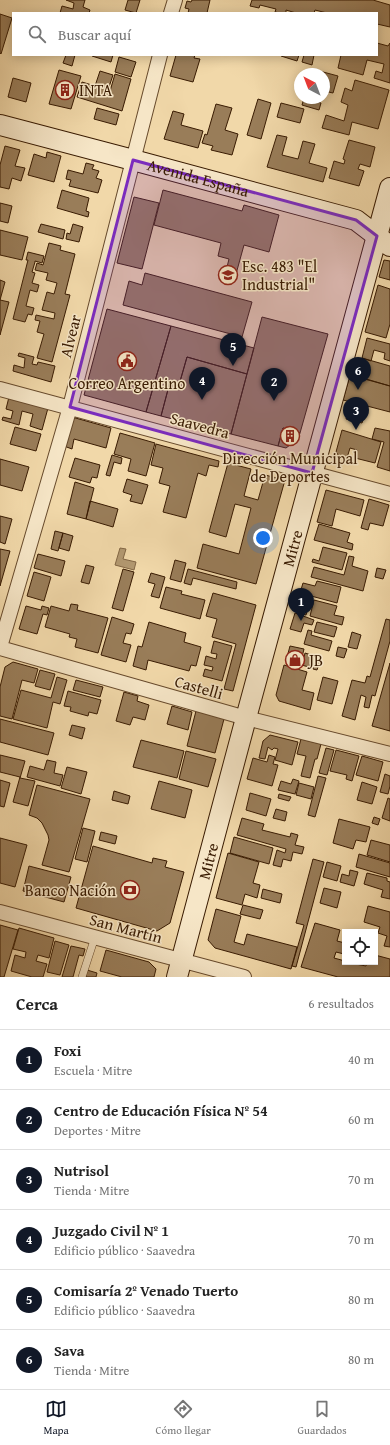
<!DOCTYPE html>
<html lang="es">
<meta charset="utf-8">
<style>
body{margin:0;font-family:"Gentium Book Plus",serif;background:#f6f6f6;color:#222}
.controls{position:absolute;right:12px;bottom:12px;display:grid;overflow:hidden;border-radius:0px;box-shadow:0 2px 10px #0003}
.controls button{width:36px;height:36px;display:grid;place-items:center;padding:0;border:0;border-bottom:1px solid #e0e0e0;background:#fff;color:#222;font:20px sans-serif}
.compass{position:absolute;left:294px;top:68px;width:36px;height:36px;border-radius:50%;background:#fff;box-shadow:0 2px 10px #0003;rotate:318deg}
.you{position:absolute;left:263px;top:538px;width:14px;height:14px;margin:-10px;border:3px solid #fff;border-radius:50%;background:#1a73e8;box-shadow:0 0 0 6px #1a73e833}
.badge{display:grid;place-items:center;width:26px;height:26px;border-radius:50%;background:#111827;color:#fff;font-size:13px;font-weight:700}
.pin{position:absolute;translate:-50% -33px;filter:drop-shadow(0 1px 2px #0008)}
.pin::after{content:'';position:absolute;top:21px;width:14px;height:12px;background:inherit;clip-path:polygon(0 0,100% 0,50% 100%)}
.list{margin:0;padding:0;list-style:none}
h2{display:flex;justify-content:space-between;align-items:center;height:52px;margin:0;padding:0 16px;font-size:17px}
h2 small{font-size:13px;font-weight:400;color:#767676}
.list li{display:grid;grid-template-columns:26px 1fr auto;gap:12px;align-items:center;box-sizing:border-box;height:60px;padding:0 16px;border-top:1px solid #e0e0e0}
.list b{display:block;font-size:15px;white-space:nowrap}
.list p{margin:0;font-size:13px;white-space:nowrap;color:#767676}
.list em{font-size:13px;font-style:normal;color:#767676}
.icon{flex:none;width:22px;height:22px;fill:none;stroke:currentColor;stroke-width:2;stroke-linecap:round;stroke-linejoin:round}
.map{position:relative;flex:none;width:390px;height:977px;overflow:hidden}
.search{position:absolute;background:#fff;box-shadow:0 2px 10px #0003;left:12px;right:12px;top:12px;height:44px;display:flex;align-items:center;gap:10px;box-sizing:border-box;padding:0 14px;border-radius:0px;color:#767676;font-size:15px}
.sheet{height:412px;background:#fff}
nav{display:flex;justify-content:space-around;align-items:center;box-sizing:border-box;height:56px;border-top:1px solid #e0e0e0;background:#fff;font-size:11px;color:#767676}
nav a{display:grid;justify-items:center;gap:2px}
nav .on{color:#111827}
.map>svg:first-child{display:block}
</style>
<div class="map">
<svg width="390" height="977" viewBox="0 0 390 977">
<rect width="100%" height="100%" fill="#f1d8a9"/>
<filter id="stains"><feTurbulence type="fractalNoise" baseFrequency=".005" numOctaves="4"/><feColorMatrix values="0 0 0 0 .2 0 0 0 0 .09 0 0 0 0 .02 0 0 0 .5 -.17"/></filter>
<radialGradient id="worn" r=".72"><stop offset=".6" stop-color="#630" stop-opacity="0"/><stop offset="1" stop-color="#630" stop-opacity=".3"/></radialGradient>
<!-- water -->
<path fill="#b29870" stroke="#826644" d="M120,548L126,549L123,559L136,562L134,570L115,565Z"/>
<!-- building -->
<path fill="#997d59" stroke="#391b02" d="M66,0H85L83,7L90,10L89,13H60L62,6L73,9L74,3Z
M128,0H140L136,13L125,10Z
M192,0H210L207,13H188L189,9L185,8L187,1L191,2Z
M252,0H373L390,5V27L377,24V13H327L315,10L314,13H296L286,10V13H280L275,12L276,9L260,5L259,8L250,6Z
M0,14L12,18L1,54L0,53Z
M377,43L388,46L390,43V83L374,78L376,71L382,73L384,64L367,60L363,75L338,68L341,55H377Z
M66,55H75L72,66L63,63Z
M93,55H113L111,62L92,56Z
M176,55H195L194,58L200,59L193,82L170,76Z
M282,55H299L297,61L281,56Z
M304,55H314L312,65L302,62Z
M119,57L136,62L131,77L115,72Z
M312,69L338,76L333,93L324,91V74H311Z
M59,70L81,76L71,109L49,104Z
M100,71L113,75L108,90L110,91L115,74L131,79L122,111L77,97L82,82L95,86Z
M13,78L31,83L26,102L8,97Z
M355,80L389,90L378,129L352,122L349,135L322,128L326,115L344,121L348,105L341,102L345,88L352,91Z
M304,98L321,103L319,110L302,105Z
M258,99L271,103L261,139L247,135Z
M281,103L304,109L300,123L277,117Z
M216,104L232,108L225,130L238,134L232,155L211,150L213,146L202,143L205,134L207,135Z
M97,108L119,114L116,125L94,119Z
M173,111L184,114L181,125L203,131L198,148L164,139Z
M277,135L287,137L282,155L298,159L303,141L315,144L309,163L327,168L323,182L267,167Z
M349,140L375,147L370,167L360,164L358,169L364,171L359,186L329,178L334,161L344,164L345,160L343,159Z
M5,146L20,150L15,166L25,168L21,181L12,178L9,189L0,187V165Z
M47,152L61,156L54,182L28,175L34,154L46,158Z
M86,163L94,165L92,169L99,171L96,178L102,180L98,193L69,186L71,180L66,179L68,170L83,174Z
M62,190L89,198L86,211L89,212L88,217L57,208Z
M163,190L242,211L244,205L279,215L269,252L244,245L236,274L226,271L229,259L218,256L221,243L154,225Z
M134,197L159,203L142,269L117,263Z
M0,203L12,206L8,223L0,221Z
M41,224L65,230L63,239L38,232Z
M73,224L83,227L79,242L66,239L67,233L70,234Z
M0,230L28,237L22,260L0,255Z
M49,243L61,246L60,250L75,254L65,294L70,295L52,362L37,358L44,334L37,332L40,321L35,320L36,315L54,319L55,313L42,310L47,292L54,294L57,283L46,280L48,273L35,270L37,263L43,265Z
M28,252L44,256L42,263L35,261V262L32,272L35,273L32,283L39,285L37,292L30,290L26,306L34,308L32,315L28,314L25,322L13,319L28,260H26Z
M384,260L390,261V280L379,277Z
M145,273L252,302L242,337L123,305L129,281L142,285Z
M0,280L5,282L0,300L9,302L0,335Z
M378,285L390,289V324L386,338L365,332Z
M107,309L171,326L146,412L84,395Z
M262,317L328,334L300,433L283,428L278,446L231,434Z
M171,326L254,348L247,374L187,357L179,385L170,382L161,416L146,412Z
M367,338L390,344V361L384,359L385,353L374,350L371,361L362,358Z
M19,353L34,357L32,364L37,365L38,362L55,366L51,382L13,371L14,365L24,368L25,358L18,356Z
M187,357L247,374L231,434L161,416L170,382L179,385Z
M362,358L390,366V386L356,376Z
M350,375L390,386V412L367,406L362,423L346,419L351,402L343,400Z
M9,397L48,408L42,430L30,426L33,414L22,411L19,425L2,420L3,417L11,419L13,411L6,409Z
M72,417L111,428L106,448L74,439L72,449L64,446Z
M15,427L41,434L36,451L10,444Z
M283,428L300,433L298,439L286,448L278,446Z
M375,428L390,431V471L377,467L384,442L372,439Z
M342,430L381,442L375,463L355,458L357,450L350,448L347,458L339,456L336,452Z
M120,433L155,443L146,476L128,471L131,459L114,454Z
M156,444L219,461L218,467L209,465L206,476L198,473L186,518L163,512L170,486L159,483L163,468L151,465Z
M112,455L122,458L121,464L114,462L110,476L106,475Z
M75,458L100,465L97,478L92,477L90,483L69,477Z
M0,459L29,467L22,491L0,485Z
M228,463L251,469L244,496L258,500L265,475L285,480L256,584L197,568L203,544L239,554L251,508L235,504L226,537L209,532Z
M127,479L148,485L142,504L130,501L132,495L123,492Z
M75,482L94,488L86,519L67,514Z
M326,490L364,500L360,516L336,509L332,526L317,522Z
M369,499L389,505L383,526L370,523L368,530L361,528Z
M90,501L118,509L113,527L86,519Z
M0,516L12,519L5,544L0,542Z
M319,524L350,533L347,542L353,544L352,550L314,540Z
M55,531L63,533L58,551L51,549Z
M63,533L73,536L69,551L59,548Z
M323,547L347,553L342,570L312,562L313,559L319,561Z
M0,549L10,551L0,586Z
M38,554L65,561L61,576L34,568Z
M349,556L354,557L352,566L368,571L363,591L311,577L314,567L344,575Z
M175,560L186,563L181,582L170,579Z
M86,565L94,567L89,584L81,582Z
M377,568L386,570L383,579L375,577Z
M123,569L134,572L123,611L112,608Z
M188,569L237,582L236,589L193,578L191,585L184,583Z
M34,572L51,577L44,601L27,596Z
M151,573L165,577L159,598L151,596L155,584L148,582Z
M317,581L341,587L337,603L300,593L303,583L315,586Z
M166,587L182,591L181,594L205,600L200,619L160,608Z
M213,593L256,605L233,691L224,689L236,644L212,637L217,619L206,616Z
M299,598L310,601L306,615L296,612Z
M314,600L337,606L334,615L344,617L342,625L310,616Z
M71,604L78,605L77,610L108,618L98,653L75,647L77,639L69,637L70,634L45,627L51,606L69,611Z
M26,606L41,610L42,606L49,608L47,615L43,614L37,634L19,629Z
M295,613L314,620L312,625L304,623L301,632L290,629Z
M112,617L134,624L131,634L126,633L123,643L131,645L126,662L101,655Z
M386,619L390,620V641L375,696L372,695L369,708L364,707L366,697L361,695L355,720L342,716L352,680L365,683L367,676L370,677Z
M149,622L186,633L184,642L201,647L196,666L191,665L189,671L148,660L146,670L133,666L138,646L142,647Z
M317,622L337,627L334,637L314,632Z
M308,630L312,631L311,635L332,641L329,651L304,644Z
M352,632L361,635L357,649L348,647Z
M214,641L232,646L222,681L203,676L205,669L212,671L213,667L204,665L206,656L216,659L217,654L211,653Z
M290,646L304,649L301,661H303L305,653L321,658L317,670L313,669L314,665L310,664L309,667L286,661Z
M338,647L347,649L344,658L336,656Z
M13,662L38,669L34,683L22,680L12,719L0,716V687L5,667Z
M390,663V731L372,726Z
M284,665L307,672L302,690L314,693L310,710L279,701L276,695Z
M40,670L55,674L50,690L35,686Z
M57,677L67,680L60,704L53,702L47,728L13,719L21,690L51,698Z
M323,677L338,681L332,704L317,700Z
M76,680L103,687L100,697L73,690Z
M68,691L101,700L97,714L89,712L88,716L70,711L71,707L64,706Z
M124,692L138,696L137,701L149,705L145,720L133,717L130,725L116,721Z
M172,706L192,712L188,730L167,724Z
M196,711L224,719L215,753L187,746Z
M0,719L54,733L48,755L0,742Z
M72,725L85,728L82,739L69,735Z
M270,735L298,742L292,765L275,760L278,749L274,748L272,750L268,747L265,759L259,758L263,741Z
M301,739L321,744L317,759H315L310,778L301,776L306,756L297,754Z
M141,740L184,751L177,778L133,767Z
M326,748L334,750L327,775L319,773Z
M336,750L359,756L352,781L346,779L347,775L330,771Z
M186,751L216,759L208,787L179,779Z
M0,755L25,761L20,778L35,781L28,806L13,802L20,777L0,772Z
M269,755L275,757L273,764L278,765L272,786L247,779L253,758L267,762Z
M362,756L383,762L378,781L356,775Z
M47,760L56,762L54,773L63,775L60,786L27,777L30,766L44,770Z
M67,767L87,772L81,794L61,788Z
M385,774L390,776V786L388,794L380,792Z
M318,776L326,778L315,817L308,815Z
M293,779L299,781L295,794L278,790L281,781L291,784Z
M0,780L10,783L4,807L0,806Z
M159,781L192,790L185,818L151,809Z
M362,782L377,787L372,804L357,800Z
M299,783L314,787L311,799L296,795Z
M37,785L90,799L69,872L42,865L49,840L48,835L42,823L37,818L29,815Z
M114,791L130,796L128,804L112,800Z
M250,793L271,799L266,816L246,810Z
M279,794L291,797L289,801L278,798Z
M388,798L390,799V821L382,818Z
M276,809L287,812L285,821L273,818Z
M374,817L380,819L378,825L372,823Z
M242,818L264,824L262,830L290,837L291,833L298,835L295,845L304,847L302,854L293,852L291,861L283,859L281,867L273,865L277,850L285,853L286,849L237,835Z
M339,819L370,827L366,842L356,840L353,849L333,843Z
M83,828L95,831L87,862L75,859Z
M101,832L117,836L115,844L99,840Z
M234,837L273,848L269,864L230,853Z
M0,838L27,845L15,887L0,883Z
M371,840L390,845V862L367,855Z
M93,846L152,863L153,858L167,861L165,867L184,872L170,923L157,931L76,908Z
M228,853L259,862L253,883L260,885L257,898L245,894L242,905L216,898Z
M359,854L390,863V877L356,867Z
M313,859L324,862L296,967L292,966L304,925L296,923Z
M327,862L341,866L337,881L323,877Z
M29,866L71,877L64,902L23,891Z
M350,870L358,872L354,886L340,882L342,874L349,876Z
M367,873L387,878V881L390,882V899L381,897L383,890L364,884Z
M324,888L341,892L337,908L320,903Z
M263,889L282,894L280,903L261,898Z
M243,905L263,910L260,919L240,914Z
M368,906L390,912V947L384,946L387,936L378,933L380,927L364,922Z
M216,909L241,916L234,942L244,945L247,934L297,947L291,969L215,948L208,940Z
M315,923L340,930L337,941L345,943V950L344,954L336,952L334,958L345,961V962L366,966L367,962H375V955L390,959V977H338L301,967Z
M0,925L18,930L4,977H0Z
M19,928L54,938L49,958L38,955L36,961L47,964L43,977H32L11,971L15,955L25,958L26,952L13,949Z
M55,941L69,945L60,975L47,972Z
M71,946L85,949L83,956L79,955L73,977H62Z
M106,950L149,962L156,969L154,977H122L100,971Z
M87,970L97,973L96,977H86Z"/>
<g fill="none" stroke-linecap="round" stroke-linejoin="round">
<defs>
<path id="lane" d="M82,977L95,937"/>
<path id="street" d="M171,13L175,0
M0,389L390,494
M0,647L70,407L160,55
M0,648L246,718L390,754
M0,912L244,977"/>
<g id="secondary">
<path id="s1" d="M0,125L133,160L356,220L390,246"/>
<path id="s2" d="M177,977L246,718L390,188"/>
</g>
</defs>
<!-- lane casing -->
<use href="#lane" stroke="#674a2c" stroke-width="8"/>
<!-- street casing -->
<use href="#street" stroke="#674a2c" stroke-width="16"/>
<!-- secondary casing -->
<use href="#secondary" stroke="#391b02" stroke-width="22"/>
<!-- lane -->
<use href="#lane" stroke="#f6e6c7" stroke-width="7"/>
<!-- street -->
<use href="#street" stroke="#f6e6c7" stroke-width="14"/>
<!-- secondary -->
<use href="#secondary" stroke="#f6e6c7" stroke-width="20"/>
</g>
<!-- marked area -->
<path fill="#7b2cbf" fill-opacity="0.2" stroke="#7b2cbf" stroke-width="3" stroke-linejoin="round" d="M133,160L356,220L377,236L312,473L70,407Z"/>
<!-- icons -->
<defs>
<symbol id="building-ring" viewBox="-11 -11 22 22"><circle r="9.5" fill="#f6e6c7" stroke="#8f2418" stroke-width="1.5"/><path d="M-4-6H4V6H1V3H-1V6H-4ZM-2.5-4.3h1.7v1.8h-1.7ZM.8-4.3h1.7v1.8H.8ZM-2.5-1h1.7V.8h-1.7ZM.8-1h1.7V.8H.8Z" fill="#8f2418"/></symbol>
<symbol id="school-ring" viewBox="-11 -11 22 22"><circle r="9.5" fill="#f6e6c7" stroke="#8f2418" stroke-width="1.5"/><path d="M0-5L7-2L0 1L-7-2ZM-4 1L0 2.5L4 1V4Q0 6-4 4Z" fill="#8f2418"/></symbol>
<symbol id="civic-ring" viewBox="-11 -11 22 22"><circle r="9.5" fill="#f6e6c7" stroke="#8f2418" stroke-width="1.5"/><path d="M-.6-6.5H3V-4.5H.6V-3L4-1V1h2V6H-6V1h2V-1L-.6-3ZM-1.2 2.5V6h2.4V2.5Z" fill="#8f2418"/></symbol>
<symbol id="shop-ring" viewBox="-11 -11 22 22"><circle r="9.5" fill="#f6e6c7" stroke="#8f2418" stroke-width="1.5"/><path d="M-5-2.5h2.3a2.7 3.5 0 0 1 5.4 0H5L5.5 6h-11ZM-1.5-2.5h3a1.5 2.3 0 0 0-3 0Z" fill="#8f2418"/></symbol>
<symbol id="bank-ring" viewBox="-11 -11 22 22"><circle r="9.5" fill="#f6e6c7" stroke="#8f2418" stroke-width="1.5"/><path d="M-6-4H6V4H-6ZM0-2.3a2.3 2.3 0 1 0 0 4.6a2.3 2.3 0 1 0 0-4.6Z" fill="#8f2418"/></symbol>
</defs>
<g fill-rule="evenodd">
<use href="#building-ring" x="54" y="79" width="22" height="22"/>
<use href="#school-ring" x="217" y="264" width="22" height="22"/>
<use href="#civic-ring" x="116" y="350" width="22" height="22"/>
<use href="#building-ring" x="279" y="425" width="22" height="22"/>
<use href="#shop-ring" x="284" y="649" width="22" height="22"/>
<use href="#bank-ring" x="119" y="879" width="22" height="22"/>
</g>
<g text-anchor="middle" stroke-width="3" stroke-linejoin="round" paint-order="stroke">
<!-- poi labels -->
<g font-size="16" fill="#391b02" stroke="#f6e6c7" text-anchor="start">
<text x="79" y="96">INTA</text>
<text x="242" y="272">Esc. 483 "El<tspan x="242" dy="18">Industrial"</tspan></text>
<text x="127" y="389" text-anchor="middle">Correo Argentino</text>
<text x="290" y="464" text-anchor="middle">Dirección Municipal<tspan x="290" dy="18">de Deportes</tspan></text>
<text x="309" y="666">JB</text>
<text x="116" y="896" text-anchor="end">Banco Nación</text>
</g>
<!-- street labels -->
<g font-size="16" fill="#391b02" stroke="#f6e6c7">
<text dy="6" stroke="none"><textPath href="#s1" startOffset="205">Avenida España</textPath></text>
<text transform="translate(70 336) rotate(-76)" y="6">Alvear</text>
<text transform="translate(200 425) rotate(15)" y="6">Saavedra</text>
<text dy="6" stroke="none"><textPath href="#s2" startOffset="444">Mitre</textPath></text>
<text transform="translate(199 687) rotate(16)" y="6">Castelli</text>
<text dy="6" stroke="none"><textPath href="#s2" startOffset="120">Mitre</textPath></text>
<text transform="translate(126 928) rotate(15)" y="6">San Martín</text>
</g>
</g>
<rect width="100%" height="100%" filter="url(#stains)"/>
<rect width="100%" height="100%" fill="url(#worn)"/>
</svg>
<div class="controls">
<button><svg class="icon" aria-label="locate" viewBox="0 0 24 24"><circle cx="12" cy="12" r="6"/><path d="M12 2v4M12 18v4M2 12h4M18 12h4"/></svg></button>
</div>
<svg class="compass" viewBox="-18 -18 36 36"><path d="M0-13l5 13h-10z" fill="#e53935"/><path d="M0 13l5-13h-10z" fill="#767676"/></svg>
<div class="you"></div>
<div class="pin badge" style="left:301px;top:621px">1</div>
<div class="pin badge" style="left:274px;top:401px">2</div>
<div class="pin badge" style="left:356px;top:430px">3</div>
<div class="pin badge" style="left:202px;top:400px">4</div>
<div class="pin badge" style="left:233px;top:366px">5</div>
<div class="pin badge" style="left:358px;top:390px">6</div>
<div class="search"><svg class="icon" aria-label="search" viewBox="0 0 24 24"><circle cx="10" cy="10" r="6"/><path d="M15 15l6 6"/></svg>Buscar aquí</div>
</div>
<section class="sheet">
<h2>Cerca<small>6 resultados</small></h2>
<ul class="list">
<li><span class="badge">1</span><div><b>Foxi</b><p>Escuela · Mitre</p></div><em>40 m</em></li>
<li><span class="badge">2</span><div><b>Centro de Educación Física Nº 54</b><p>Deportes · Mitre</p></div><em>60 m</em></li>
<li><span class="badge">3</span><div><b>Nutrisol</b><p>Tienda · Mitre</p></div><em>70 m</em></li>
<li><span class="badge">4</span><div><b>Juzgado Civil Nº 1</b><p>Edificio público · Saavedra</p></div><em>70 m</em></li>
<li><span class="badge">5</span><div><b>Comisaría 2º Venado Tuerto</b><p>Edificio público · Saavedra</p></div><em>80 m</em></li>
<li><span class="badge">6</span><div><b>Sava</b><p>Tienda · Mitre</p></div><em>80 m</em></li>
</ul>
</section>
<nav>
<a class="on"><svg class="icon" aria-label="map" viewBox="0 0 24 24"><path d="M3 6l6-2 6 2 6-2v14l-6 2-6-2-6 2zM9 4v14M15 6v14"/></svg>Mapa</a>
<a><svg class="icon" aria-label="directions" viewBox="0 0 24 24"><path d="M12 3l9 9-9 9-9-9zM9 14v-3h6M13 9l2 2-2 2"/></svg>Cómo llegar</a>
<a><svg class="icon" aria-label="saved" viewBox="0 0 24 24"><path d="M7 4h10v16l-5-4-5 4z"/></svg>Guardados</a>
</nav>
